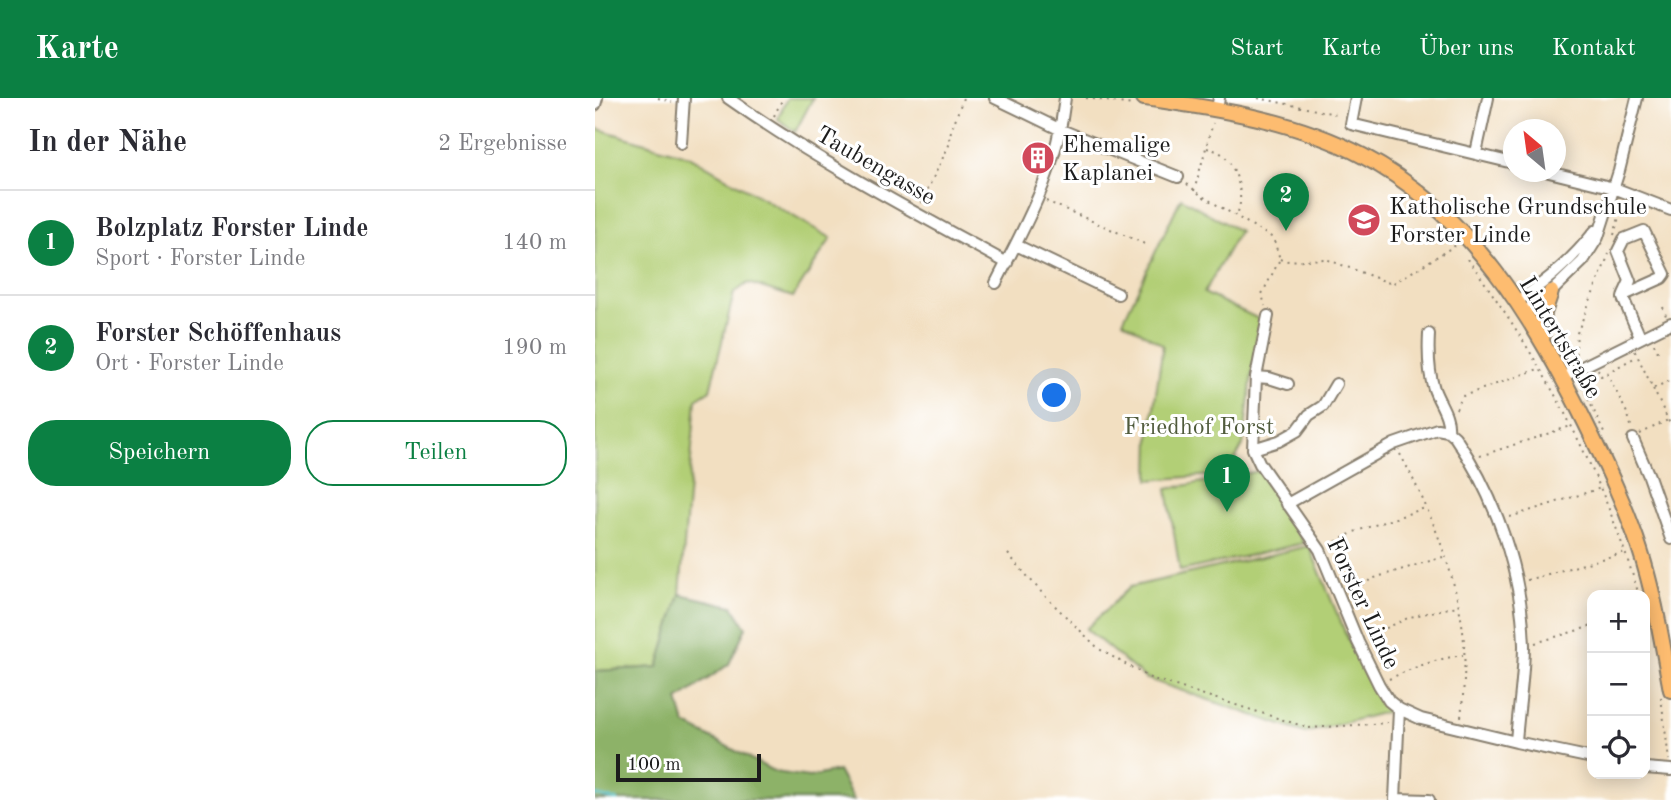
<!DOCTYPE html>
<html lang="de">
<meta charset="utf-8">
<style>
body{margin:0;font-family:"Old Standard TT",serif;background:#f7f7f7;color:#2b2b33}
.controls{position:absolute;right:21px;bottom:21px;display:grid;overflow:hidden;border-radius:14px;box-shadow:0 4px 18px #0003}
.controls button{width:63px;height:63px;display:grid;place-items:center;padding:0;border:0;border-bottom:2px solid #e1e1e2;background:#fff;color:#2b2b33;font:35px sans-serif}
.compass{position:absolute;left:908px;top:21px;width:63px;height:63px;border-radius:50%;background:#fff;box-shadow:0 4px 18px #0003;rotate:331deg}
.scale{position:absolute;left:21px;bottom:18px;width:145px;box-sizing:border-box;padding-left:7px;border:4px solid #1c1c1c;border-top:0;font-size:19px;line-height:24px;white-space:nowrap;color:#1c1c1c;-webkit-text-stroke:5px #fff;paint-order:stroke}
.you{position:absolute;left:460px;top:298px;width:24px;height:24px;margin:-18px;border:5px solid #fff;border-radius:50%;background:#1a73e8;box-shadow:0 0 0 10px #1a73e833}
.badge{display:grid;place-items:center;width:46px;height:46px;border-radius:50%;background:#0b8043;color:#fff;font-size:23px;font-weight:700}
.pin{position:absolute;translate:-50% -58px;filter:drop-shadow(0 2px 4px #0008)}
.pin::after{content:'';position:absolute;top:37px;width:24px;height:21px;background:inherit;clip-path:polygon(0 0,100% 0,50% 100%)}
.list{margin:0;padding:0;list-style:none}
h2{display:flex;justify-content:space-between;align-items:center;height:91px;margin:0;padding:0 28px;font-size:30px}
h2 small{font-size:23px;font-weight:400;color:#7c7c81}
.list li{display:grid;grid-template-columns:46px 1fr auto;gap:21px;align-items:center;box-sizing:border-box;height:105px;padding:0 28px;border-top:2px solid #e1e1e2}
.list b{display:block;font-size:26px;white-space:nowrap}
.list p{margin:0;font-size:23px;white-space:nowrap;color:#7c7c81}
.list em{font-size:23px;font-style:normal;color:#7c7c81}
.actions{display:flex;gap:14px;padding:21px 28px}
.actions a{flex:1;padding:16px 0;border:2px solid #0b8043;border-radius:28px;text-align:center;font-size:24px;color:#0b8043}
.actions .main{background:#0b8043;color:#fff}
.icon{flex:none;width:38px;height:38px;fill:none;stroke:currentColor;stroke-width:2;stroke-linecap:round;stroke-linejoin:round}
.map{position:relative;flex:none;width:1076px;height:702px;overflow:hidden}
header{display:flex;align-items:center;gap:42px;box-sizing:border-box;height:98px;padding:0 35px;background:#0b8043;color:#fff}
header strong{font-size:33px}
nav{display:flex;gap:38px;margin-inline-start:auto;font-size:24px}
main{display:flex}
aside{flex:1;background:#fff}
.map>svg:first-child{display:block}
</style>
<header>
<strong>Karte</strong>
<nav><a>Start</a><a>Karte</a><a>Über uns</a><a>Kontakt</a></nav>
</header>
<main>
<aside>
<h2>In der Nähe<small>2 Ergebnisse</small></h2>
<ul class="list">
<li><span class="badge">1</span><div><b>Bolzplatz Forster Linde</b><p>Sport · Forster Linde</p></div><em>140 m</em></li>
<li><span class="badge">2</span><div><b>Forster Schöffenhaus</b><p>Ort · Forster Linde</p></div><em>190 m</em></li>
</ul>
<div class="actions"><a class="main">Speichern</a><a>Teilen</a></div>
</aside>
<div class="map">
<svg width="1076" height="702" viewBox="0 0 1076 702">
<rect width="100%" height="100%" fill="#fff"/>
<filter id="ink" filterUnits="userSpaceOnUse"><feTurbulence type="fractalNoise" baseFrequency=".0143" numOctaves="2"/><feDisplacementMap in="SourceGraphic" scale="14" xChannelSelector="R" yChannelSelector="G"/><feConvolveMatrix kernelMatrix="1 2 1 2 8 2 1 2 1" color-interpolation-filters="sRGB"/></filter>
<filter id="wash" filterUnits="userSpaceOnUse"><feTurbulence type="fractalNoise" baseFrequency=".00686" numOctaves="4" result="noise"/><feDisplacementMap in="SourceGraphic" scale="28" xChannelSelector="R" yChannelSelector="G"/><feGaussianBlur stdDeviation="1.57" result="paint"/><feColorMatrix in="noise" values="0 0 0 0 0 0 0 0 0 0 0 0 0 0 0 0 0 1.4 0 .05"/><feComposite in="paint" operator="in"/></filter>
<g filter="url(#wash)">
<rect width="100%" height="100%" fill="#f2dfc1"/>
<!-- green -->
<path fill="#b2cf76" stroke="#677649" stroke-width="2" d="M192,0H218L200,34L183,21Z
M0,30L94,58L236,140L198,199L153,185L139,195L115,292L101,301L85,496L63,569L0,573Z
M586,100L644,133L609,195L664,221L648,347L632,376L554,382L555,337L568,247L528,223Z
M664,373L709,445L585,473L572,391Z
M714,448C736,498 761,572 795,613L710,635L550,580L491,531L535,489Z"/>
<!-- forest -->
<path fill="#8db267" stroke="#546742" stroke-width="2" d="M85,496L137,508L151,529L134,566L83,602L90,626L180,674L214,679L243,673L259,702H0V573L63,569Z"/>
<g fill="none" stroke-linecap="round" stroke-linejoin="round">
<!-- stream -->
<path stroke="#56c3cc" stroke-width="2.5" d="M0,697L22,702"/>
</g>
</g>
<g filter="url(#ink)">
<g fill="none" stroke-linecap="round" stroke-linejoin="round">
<defs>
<path id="minor" d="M133,0C222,63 317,113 412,165
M400,0L466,32L583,79
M761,0L756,26L918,65
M0,7L2,0
M622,11L624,0
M86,45L89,0
M881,55L893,0
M954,74L1019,90L1076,112
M421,147L523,196
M401,185C433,122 462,72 470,0
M1029,197L1067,180L1070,176L1049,133L1029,141L1023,153L1035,183L1029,196L1028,200L1045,239
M921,204C952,184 977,162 1000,133
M928,215L956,194L988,163L1003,139L1024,73L1042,0
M673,218L661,279L658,351L665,366L725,452L763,544L784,587L794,603L804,611L826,621L921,644L997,660
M834,236C833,254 833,273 839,291C844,305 855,318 853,333
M661,279L674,280L693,286
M967,279L1076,225
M1038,341L1054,378L1076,441
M658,351L684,343L702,333L714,317L728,308L741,286
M692,406L799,346L842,331L853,333L860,339C901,399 927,474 929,547C929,579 923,613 921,644
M1050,670L1076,672
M800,701L834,702
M800,702L804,611"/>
<path id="major" d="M549,0C624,11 700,22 768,58C874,113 940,222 991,326C1011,367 1031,408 1045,452C1060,498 1067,545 1076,592
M947,244L949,215L956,194"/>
</defs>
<!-- minor casing -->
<use href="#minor" stroke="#877e6e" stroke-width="14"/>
<!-- major casing -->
<use href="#major" stroke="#877e6e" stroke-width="18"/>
<!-- path -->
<path stroke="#877e6e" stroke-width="2" stroke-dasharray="2 5" stroke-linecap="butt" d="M63,0L77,4
M491,0L538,7
M663,0L745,17
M179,18L188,0
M612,50C618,52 624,53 628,57C642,69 650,100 642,116
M592,86L607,98L678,140L685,161L667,196L670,208
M599,93L618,25
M451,103L552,147
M326,105L355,45L354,39L368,0
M1019,137L1028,105
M685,161L689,163L731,161L797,186L861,147
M873,161C950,268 1004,367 1043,494
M1068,209L1071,218
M1059,246L1063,254
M1040,253L1076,328
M980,263L982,235L1014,156
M1003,271L1006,278L1041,259
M1012,275L1033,317L1037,331
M984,282L1000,315
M1059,290L1076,282
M861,311L868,298L946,270
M1002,320L1010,337
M1045,336L1073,322
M805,356C834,409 860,472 868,533C871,562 869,590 866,619
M885,358L976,328
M915,419L1006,390
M735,447L759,434L830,410
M413,456L448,496L504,551L555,580L714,630L792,625
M932,482L1031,454
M754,492L782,479L848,459
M772,539L815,519L862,508
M940,545L997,528
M794,581C819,569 841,561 868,557
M1066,599L1074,662"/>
<!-- minor -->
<use href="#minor" stroke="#fff" stroke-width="10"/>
<!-- major -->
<use href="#major" stroke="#fdbc70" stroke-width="14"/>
</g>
</g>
<!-- icons -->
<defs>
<symbol id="building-disc" viewBox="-11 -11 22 22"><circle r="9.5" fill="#d1495b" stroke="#fff"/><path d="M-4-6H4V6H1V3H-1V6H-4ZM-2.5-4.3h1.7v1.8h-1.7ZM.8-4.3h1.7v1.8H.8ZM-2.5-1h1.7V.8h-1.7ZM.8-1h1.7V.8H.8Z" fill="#fff"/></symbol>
<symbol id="school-disc" viewBox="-11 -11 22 22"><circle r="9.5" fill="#d1495b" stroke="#fff"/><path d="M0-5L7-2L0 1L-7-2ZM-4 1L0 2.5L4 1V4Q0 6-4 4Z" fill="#fff"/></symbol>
</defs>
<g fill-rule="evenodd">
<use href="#building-disc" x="424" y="41" width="38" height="38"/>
<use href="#school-disc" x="750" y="103" width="38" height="38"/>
</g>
<g text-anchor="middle" stroke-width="6" stroke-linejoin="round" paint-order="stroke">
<!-- poi labels -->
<g font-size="24" fill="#1c1c1c" stroke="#fff" text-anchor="start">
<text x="467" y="54">Ehemalige<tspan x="467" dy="28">Kaplanei</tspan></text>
<text x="794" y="116">Katholische Grundschule<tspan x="794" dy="28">Forster Linde</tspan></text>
</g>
<!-- street labels -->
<g font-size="24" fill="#1c1c1c" stroke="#fff">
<text transform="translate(281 67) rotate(30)" y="8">Taubengasse</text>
<text transform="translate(966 239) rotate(59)" y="8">Lintertstraße</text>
<text transform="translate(769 505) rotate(65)" y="8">Forster Linde</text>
</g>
<!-- park labels -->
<g font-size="24" fill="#505b3c" stroke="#fff">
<text x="604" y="336">Friedhof Forst</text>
</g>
</g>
</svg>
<div class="controls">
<button>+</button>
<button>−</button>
<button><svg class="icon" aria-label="locate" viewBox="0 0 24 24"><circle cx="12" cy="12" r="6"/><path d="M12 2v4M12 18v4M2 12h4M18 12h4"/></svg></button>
</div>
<svg class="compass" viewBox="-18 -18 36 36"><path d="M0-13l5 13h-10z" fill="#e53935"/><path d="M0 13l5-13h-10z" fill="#7c7c81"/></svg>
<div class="scale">100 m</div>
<div class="you"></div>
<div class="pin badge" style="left:632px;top:414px">1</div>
<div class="pin badge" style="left:691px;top:133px">2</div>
</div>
</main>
